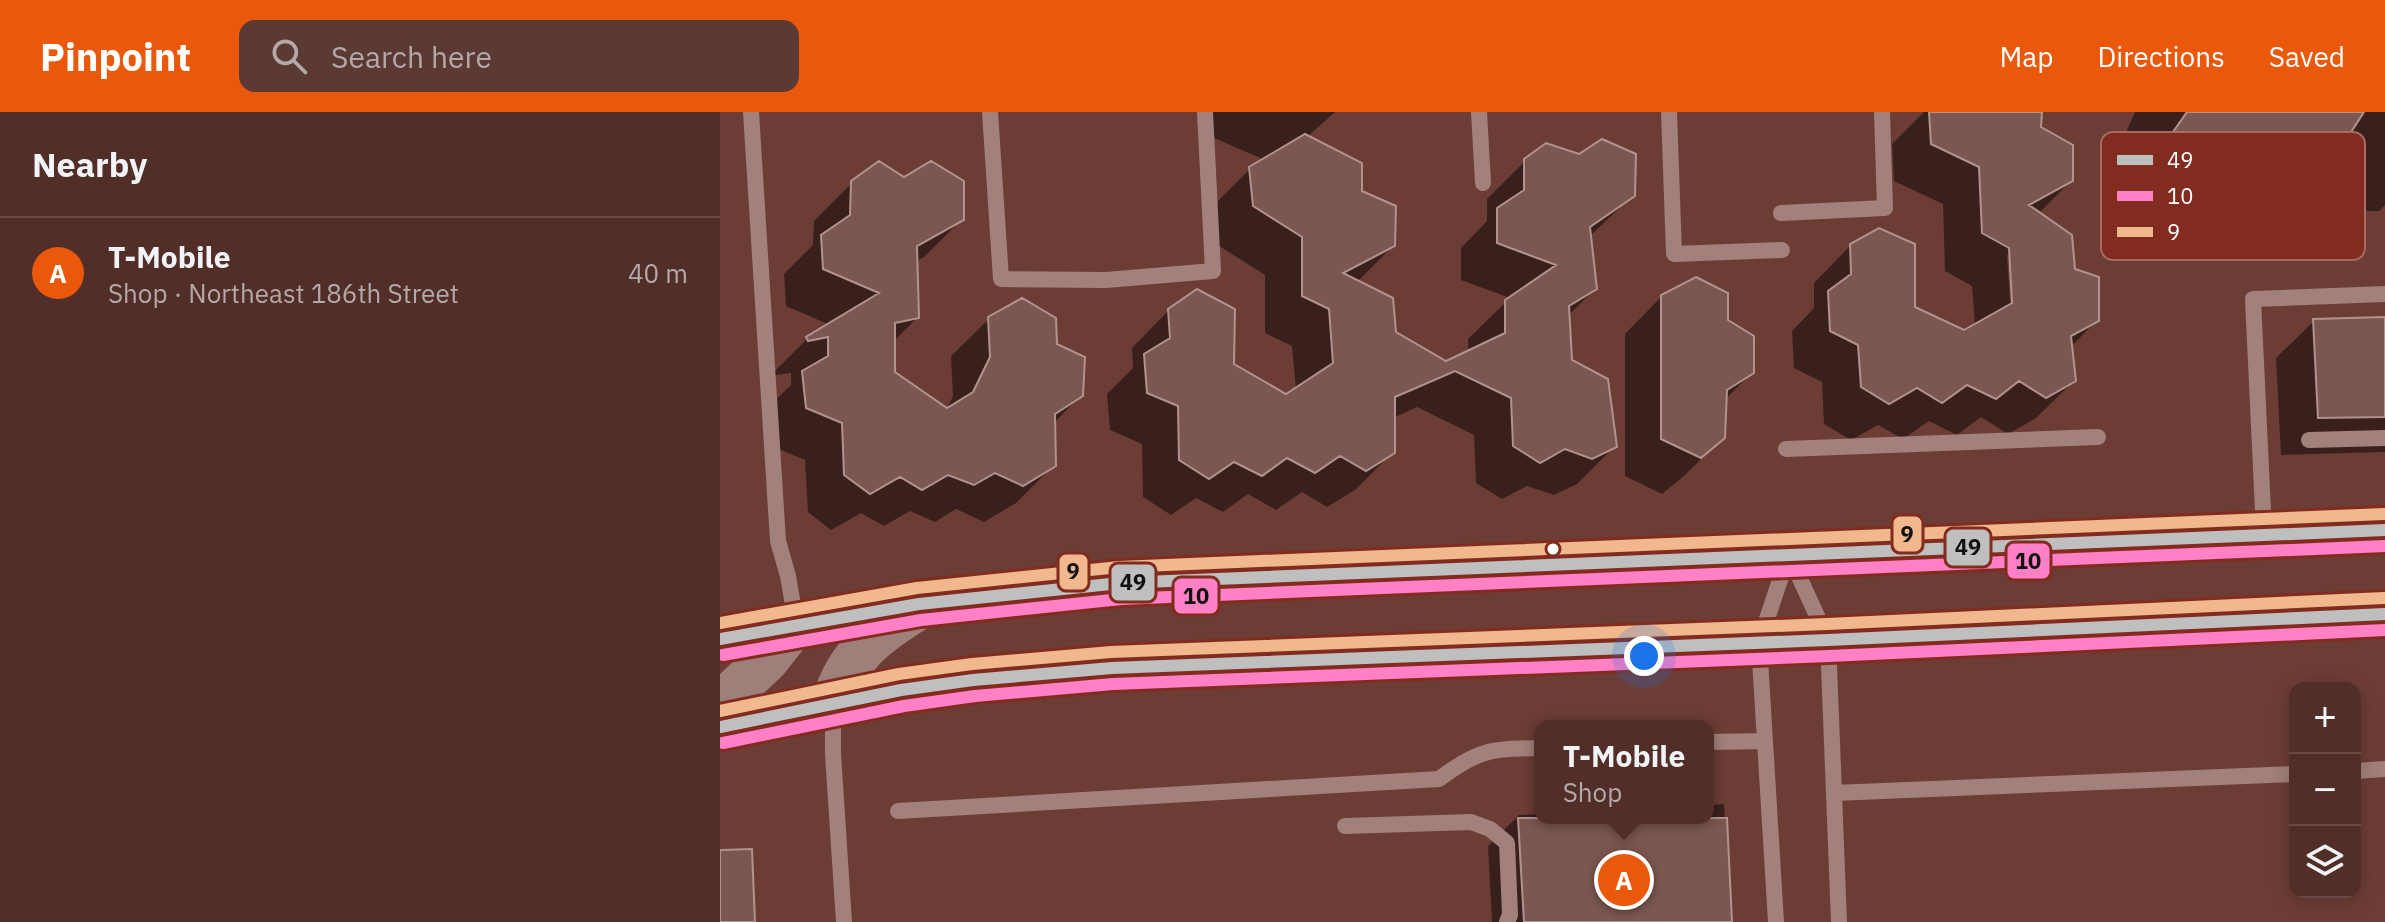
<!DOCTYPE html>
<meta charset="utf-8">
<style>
body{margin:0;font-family:"IBM Plex Sans",sans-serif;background:#5b3a34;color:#f1f3f6}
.controls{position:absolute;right:24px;bottom:24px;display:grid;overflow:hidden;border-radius:16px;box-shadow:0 4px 20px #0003}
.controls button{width:72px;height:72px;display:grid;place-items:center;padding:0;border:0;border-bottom:2px solid #674a45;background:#512e28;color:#f1f3f6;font:40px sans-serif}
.you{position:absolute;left:924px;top:544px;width:28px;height:28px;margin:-20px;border:6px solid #fff;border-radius:50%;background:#1a73e8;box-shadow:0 0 0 12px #1a73e833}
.badge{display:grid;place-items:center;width:52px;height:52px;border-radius:50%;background:#ea580c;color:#fff;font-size:26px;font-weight:700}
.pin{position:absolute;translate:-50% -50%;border:4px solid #fff;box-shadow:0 2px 8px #0006}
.popup{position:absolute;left:814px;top:608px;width:180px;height:104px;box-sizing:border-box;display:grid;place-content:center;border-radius:16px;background:#512e28;filter:drop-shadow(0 2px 6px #0005);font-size:26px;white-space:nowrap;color:#b4a8a8}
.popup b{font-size:30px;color:#f1f3f6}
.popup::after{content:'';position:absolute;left:50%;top:100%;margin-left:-16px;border:16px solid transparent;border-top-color:#512e28}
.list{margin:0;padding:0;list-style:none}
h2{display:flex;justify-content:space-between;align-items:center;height:104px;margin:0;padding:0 32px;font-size:34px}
h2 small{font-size:26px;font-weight:400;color:#b4a8a8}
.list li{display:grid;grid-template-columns:52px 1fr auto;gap:24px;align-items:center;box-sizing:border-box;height:112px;padding:0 32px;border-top:2px solid #674a45}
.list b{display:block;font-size:30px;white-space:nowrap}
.list p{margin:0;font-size:26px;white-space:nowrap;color:#b4a8a8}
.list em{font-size:26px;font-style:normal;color:#b4a8a8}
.icon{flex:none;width:44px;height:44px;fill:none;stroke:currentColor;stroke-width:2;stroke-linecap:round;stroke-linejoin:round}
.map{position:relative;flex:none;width:1665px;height:810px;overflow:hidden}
header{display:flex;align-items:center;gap:48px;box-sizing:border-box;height:112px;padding:0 40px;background:#ea580c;color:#fff}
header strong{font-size:38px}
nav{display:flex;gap:44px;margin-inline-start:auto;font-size:28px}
.search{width:560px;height:72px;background:#5b3a34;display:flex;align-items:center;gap:20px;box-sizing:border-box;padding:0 28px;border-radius:16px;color:#b4a8a8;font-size:30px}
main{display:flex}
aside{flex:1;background:#512e28}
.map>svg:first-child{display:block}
</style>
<header>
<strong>Pinpoint</strong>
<div class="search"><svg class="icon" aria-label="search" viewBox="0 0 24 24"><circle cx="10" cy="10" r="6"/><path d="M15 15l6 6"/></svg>Search here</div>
<nav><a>Map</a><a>Directions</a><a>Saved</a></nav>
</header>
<main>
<aside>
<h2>Nearby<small></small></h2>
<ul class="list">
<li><span class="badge">A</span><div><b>T-Mobile</b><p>Shop · Northeast 186th Street</p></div><em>40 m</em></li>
</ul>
</aside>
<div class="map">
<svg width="1665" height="810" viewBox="0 0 1665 810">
<rect width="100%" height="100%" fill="#6c3d35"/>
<!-- shadow -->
<path fill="#0007" fill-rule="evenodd" d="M487,0H615L587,25L640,80L673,134L637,170L674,221L726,252L748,241V227L790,186L741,168V136L767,109V87L805,49L913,83L869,125L875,177L847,205L850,249L895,334L857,372L834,383L807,374L782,387L756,371L754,323L697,295L673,306V340L635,378L607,395L582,380L556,398L528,382L503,400L476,386L451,403L423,385L422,332L390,318L387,282L413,256L412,236L449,198L512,253L566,284L576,278L572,234L545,221V163L496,132L493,94L531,56L545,48L487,23Z
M1204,0H1320L1319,16L1351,69L1318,102L1353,158L1377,208L1350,236L1354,269L1316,306L1288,322L1261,305L1237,323L1209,309L1183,327L1158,313L1131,328L1104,312L1102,270L1074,256L1072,219L1094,196V171L1131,133L1193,196L1244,220L1255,214L1252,174L1225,159L1223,92L1174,69L1172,32ZM1287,143H1291L1295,200L1291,201Z
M1415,0H1665V93L1659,99H1626L1601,63L1565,99H1553L1523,129H1484L1471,103L1421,106L1405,76L1421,53L1403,27Z
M132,71L242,107L204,145L195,150L197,206L173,230V261L226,299L233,284L231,244L269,207L335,233L361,283L334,311V353L296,391L264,410L236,397L215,410L190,399L164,414L141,401L111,418L88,400L85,348L49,333L45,298L71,273V261L50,264L88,226L110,213L66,194L64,162L93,133L94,109Z
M942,184L1006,210L1032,260L1005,288L1003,325L965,363L942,382L905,364V222Z
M1665,207V340L1561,343L1556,246L1594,209Z
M1004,692L1010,810H772L768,734L799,703L820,702V706H988V693Z"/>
<!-- building -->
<path fill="#7c5751" stroke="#b0938f" stroke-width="2" d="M1209,0H1322L1321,15L1353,33V69L1309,93L1352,123L1355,157L1379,165V209L1351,224L1356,269L1326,286L1299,269L1276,287L1247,273L1222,291L1197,276L1169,292L1141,275L1138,233L1110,219L1108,179L1131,162L1130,132L1159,116L1195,132V195L1244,218L1292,191L1289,136L1262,121L1259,55L1211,32Z
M1467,0H1644L1604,62L1576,63L1563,93H1521L1508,67L1458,69L1441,37Z
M585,22L642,51V79L676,94L675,134L623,161L673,186L676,220L726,249L785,221V188L836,153L777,131V96L804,78V47L826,31L859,42L882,27L916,42L915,84L870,115L877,177L849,194L852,248L888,267L897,335L872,347L845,337L820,351L793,334L791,286L735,259L675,285V341L646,359L620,344L595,361L567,346L542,364L514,350L489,367L459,348L458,294L427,281L424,242L450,226L448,197L477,177L515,197L514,252L566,282L613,251L609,197L582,184V125L533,94L529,55Z
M159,49L184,65L211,49L244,69V108L197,134L199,206L175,211V260L227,296L253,280L270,245L268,205L302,186L336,206L337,232L365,245L363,284L335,302L336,354L303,374L275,361L254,373L228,363L202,378L180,365L150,382L124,363L122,311L86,296L82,259L108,244V225L88,229L86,225L159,181L103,157L101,123L130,103L131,69Z
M976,165L1008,181V208L1034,224V261L1007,278L1005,326L981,346L941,327V183Z
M1665,205V305L1598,306L1593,207Z
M798,706H1007L1012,810H804Z
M32,737L35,810H0V738Z"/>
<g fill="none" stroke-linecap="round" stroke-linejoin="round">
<!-- lane -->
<path stroke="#a2807b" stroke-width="16" d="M31,0L58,429L68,464L76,511
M270,0L281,167L386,168L493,159L485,0
M759,0L763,71
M949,0L954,142L1062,138
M1061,101L1165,96L1162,0
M1589,328L1665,326
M1066,337L1378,325
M1544,420L1533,187L1665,182
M1071,447L1108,528L1119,810
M113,592V642L124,810
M988,630L1045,629
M1635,659L1665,657
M1114,681L1575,662
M178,699L719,667C759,637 771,637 820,636
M625,714L751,710L770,717L787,731L790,803L787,810
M1056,810L1039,531L1067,447"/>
<!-- primary -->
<path stroke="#9f7f7a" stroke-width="44" d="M0,527C132,499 265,480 400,471L1665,418
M113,591C129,539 158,522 201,494
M0,592L46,549L76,511
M0,615L181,578L253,568L392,556L1108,528L1665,502"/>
<defs>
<path id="bus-1" d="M0,527L199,492L400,471L1665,418
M0,615L181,578L253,568L392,556L1108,528L1665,502"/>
<path id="bus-2" d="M3,543L201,508L401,487L1665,434
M3,631L184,594L255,584L393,572L1109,544L1665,518"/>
<path id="bus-3" d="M0,511L197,476L399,455L1664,402
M0,599L179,562L252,552L391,540L1107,512L1664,486"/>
</defs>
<!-- bus-1 casing -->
<use href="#bus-1" stroke="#822c1f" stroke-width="18"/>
<!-- bus-2 casing -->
<use href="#bus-2" stroke="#822c1f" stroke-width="18"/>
<!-- bus-3 casing -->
<use href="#bus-3" stroke="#822c1f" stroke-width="18"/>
<!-- bus-1 -->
<use href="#bus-1" stroke="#bfbfbf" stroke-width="12"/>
<!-- bus-2 -->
<use href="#bus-2" stroke="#ff80c5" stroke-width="12"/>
<!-- bus-3 -->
<use href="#bus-3" stroke="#f1b78d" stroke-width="12"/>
</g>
<!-- markers -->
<circle fill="#fff" stroke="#822c1f" stroke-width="3" cx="833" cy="437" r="7"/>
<!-- legend -->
<rect x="1381" y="20" width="264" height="128" rx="12" fill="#822c1f" stroke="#a86b62" stroke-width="2"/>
<rect x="1397" y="43" width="36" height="10" fill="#bfbfbf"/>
<rect x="1397" y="79" width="36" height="10" fill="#ff80c5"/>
<rect x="1397" y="115" width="36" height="10" fill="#f1b78d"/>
<g font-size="22" fill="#fff">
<text x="1447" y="56">49</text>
<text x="1447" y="92">10</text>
<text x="1447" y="128">9</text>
</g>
<g stroke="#822c1f" stroke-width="3">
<rect x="1172" y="403" width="31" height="38" rx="8" fill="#f1b78d"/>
<rect x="1225" y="416" width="46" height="39" rx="8" fill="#bfbfbf"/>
<rect x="1286" y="430" width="45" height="38" rx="8" fill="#ff80c5"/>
<rect x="338" y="441" width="31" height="38" rx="8" fill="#f1b78d"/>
<rect x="390" y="451" width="46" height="39" rx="8" fill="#bfbfbf"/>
<rect x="453" y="465" width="46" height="38" rx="8" fill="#ff80c5"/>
</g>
<g font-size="22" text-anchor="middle" font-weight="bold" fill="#111">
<text x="1187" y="430">9</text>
<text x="1248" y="443">49</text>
<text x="1308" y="457">10</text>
<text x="353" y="467">9</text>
<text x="413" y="478">49</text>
<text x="476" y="492">10</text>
</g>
</svg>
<div class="controls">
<button>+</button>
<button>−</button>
<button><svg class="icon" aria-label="layers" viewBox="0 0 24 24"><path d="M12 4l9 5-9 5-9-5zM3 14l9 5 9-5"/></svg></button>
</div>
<div class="you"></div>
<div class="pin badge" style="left:904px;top:768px">A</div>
<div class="popup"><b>T-Mobile</b>Shop</div>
</div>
</main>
